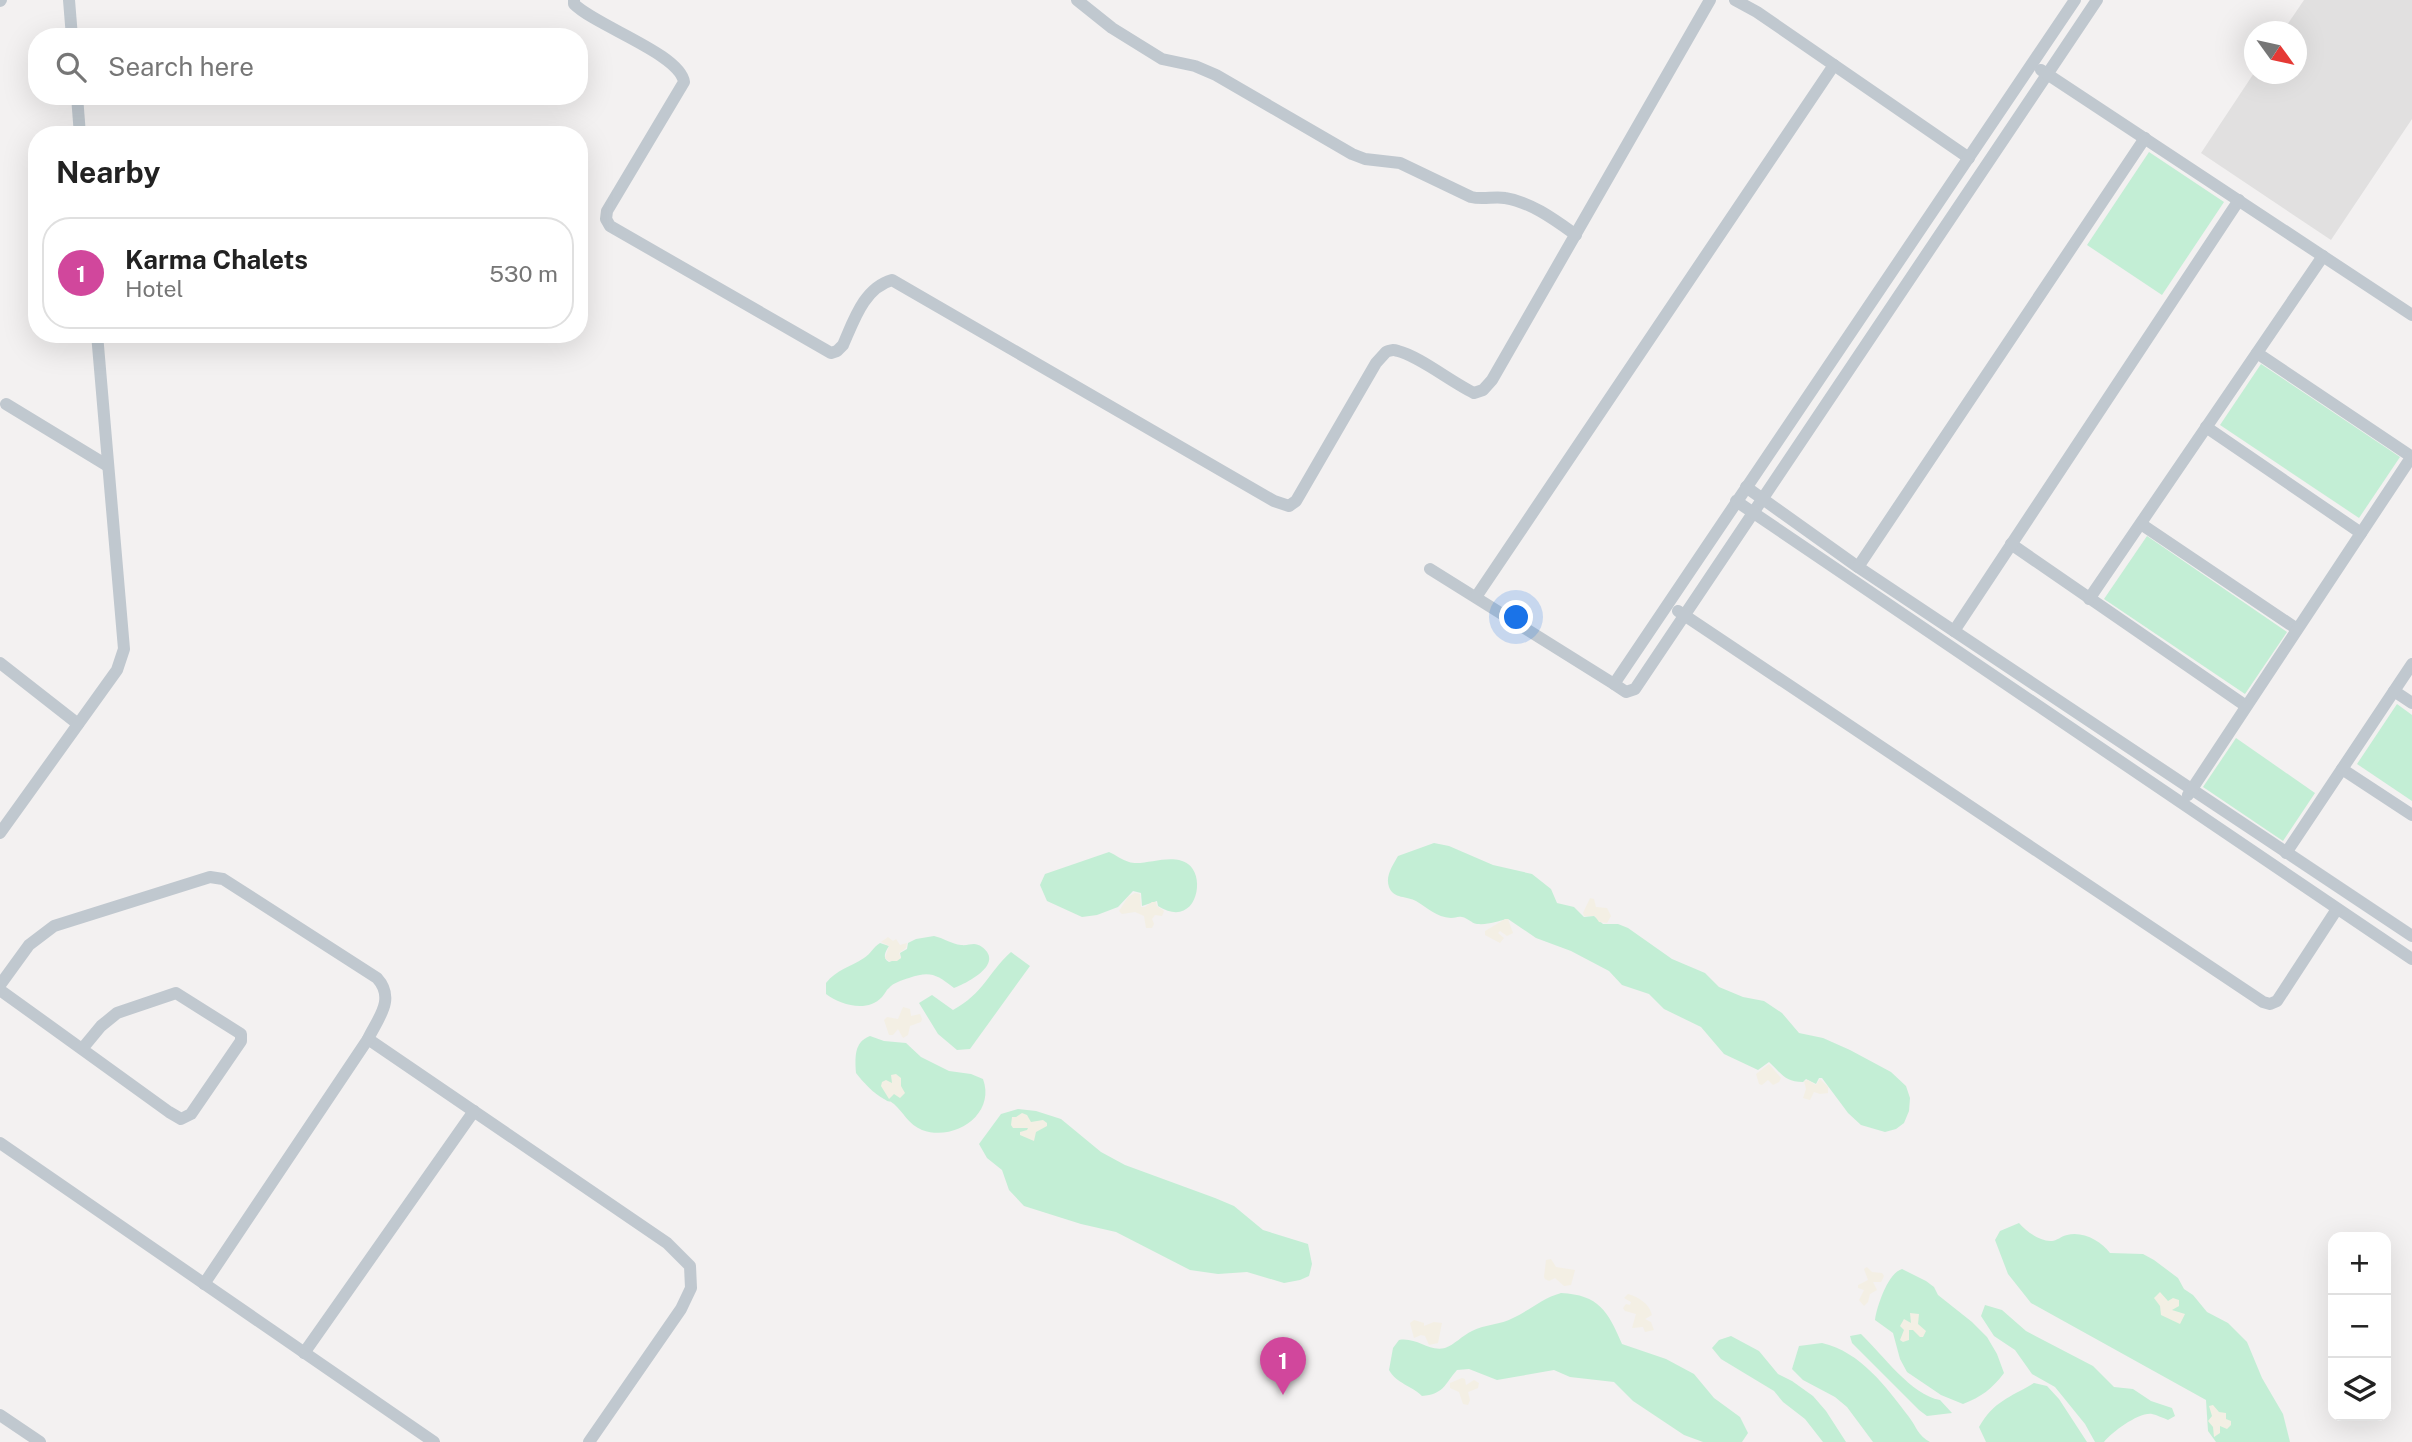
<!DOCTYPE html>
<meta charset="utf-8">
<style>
:root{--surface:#fff;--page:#f2f2f2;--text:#222;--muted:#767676;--line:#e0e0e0;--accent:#0b8043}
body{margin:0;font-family:"Public Sans",sans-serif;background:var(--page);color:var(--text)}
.controls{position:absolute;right:21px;bottom:21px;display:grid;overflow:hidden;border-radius:14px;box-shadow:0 7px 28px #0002}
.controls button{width:63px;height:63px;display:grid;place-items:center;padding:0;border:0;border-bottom:2px solid var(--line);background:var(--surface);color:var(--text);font:35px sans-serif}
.compass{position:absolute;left:2244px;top:21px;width:63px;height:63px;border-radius:50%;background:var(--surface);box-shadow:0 7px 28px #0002;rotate:123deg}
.you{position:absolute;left:1517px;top:618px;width:24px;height:24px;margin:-18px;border:5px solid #fff;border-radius:50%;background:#1a73e8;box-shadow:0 0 0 10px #1a73e833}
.badge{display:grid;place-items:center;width:46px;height:46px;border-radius:50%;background:var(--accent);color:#fff;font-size:23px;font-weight:700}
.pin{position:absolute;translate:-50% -58px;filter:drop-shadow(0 2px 4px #0008)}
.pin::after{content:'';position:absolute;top:37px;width:24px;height:21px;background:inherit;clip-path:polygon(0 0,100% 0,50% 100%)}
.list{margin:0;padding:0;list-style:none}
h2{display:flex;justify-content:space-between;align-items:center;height:91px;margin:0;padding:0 28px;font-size:30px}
h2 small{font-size:23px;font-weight:400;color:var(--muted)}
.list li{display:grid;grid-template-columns:46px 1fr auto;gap:21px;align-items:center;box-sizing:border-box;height:112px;margin:0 14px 14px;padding:0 14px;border:2px solid var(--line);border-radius:28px}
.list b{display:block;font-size:26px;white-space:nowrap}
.list p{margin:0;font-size:23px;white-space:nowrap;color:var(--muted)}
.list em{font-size:23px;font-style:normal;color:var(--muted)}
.icon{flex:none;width:38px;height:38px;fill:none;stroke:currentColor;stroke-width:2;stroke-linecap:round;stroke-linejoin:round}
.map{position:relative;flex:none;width:2412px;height:1442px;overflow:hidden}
.search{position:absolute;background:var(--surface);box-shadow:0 7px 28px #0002;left:28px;top:28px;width:560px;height:77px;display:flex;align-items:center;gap:18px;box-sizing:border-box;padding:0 24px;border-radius:28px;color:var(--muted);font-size:26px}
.panel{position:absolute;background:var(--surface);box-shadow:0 7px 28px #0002;left:28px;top:126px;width:560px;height:217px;border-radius:28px}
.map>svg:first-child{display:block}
.education{fill:#e1e0e0}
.green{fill:#c3eed5}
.sand{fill:#f3efe4}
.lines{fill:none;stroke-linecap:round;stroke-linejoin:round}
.minor{stroke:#c0c8cf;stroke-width:12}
</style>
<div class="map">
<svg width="2412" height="1442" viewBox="0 0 2412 1442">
<rect width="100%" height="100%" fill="#f3f1f1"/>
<polygon class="education" points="2304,0 2412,0 2412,119 2331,240 2201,153 2254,73 2296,74 2296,32 2283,31"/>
<g class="green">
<polygon points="2149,152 2224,202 2162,295 2087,245"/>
<polygon points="2261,364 2400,457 2359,518 2220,425"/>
<polygon points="2147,536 2287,632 2245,694 2104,599"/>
<polygon points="2397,704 2412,715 2412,801 2357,764"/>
<polygon points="2236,738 2315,793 2283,841 2203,787"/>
<path d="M1434,843L1449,846L1493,865L1532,874L1551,889L1557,903L1574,907L1584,917L1594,916L1603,924H1618L1628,928L1672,959L1705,973L1719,987L1743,997L1764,1001L1782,1013L1799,1033L1823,1038L1850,1050L1891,1072L1906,1086L1910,1098L1909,1111L1904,1123L1896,1129L1885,1132L1861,1125L1848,1113L1822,1078H1819L1816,1084L1806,1079L1803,1082C1785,1082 1781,1073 1769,1062L1758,1070L1724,1054L1701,1027L1664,1009L1649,994L1622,985L1609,971L1571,951L1536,938L1508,919C1497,921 1489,925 1477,924C1471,923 1468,918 1462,917C1458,916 1455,918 1451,918C1436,917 1428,908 1416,901C1408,896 1393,899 1389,887C1385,876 1393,865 1398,856Z"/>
<path d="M1109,852C1116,855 1122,860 1129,862C1143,867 1172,852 1188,864C1207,877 1196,930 1158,906L1157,901L1142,906L1141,893L1133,891L1118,907L1097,915L1082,917L1047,901L1040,885L1045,874Z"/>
<path d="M934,936C943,938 952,944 961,945C970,946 974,941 982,947C1005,964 967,983 954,988C936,974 930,971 909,978C902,980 893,983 889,988C886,990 885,994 882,997C867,1013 841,1005 826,994V983C836,970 850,967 864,958C871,954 873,947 880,943L889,946C885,952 882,958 889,962L901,958L900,953L907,949L908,943L916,939Z"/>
<path d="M1011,952L1030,966L970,1049L957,1050L938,1034L919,1003L932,995L953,1010C984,993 987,974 1011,952Z"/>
<path d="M870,1036L884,1041L906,1043L921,1057L949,1071L971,1074L983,1079C996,1114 955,1142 922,1130C908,1124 904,1113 894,1104C887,1099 892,1104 884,1099C874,1094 863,1082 856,1073C855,1057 854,1042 870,1036Z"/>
<polygon points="1018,1109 1036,1111 1061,1119 1101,1152 1125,1165 1215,1198 1234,1206 1263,1230 1308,1244 1312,1264 1309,1276 1300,1280 1284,1283 1247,1272 1218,1274 1190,1270 1116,1232 1081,1224 1024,1206 1009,1190 1002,1170 987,1158 979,1144 1001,1114"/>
<path d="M2019,1223C2026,1231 2040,1242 2052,1241C2056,1241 2062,1236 2067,1235C2083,1231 2101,1241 2110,1253L2143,1254L2154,1260L2178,1278L2184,1289L2193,1295L2207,1312L2228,1323L2247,1342L2262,1378L2283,1414L2290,1442H2216L2208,1431L2206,1400L2031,1303L2008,1274L1995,1240L2000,1231Z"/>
<path d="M1902,1269L1926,1281L1934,1287L1938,1295L1972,1322L1987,1337L1997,1354L2004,1373C1992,1389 1981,1397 1963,1404L1941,1395L1907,1372L1900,1359L1893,1333L1875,1320C1877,1306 1888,1273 1902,1269Z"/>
<path d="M1561,1293C1599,1295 1608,1311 1622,1344L1666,1359L1694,1374L1714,1398L1740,1417L1748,1433L1742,1442H1703L1684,1435L1633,1401L1614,1382L1570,1377L1554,1370L1497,1380L1469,1369L1457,1370C1444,1385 1444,1394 1422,1396C1411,1385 1397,1384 1389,1370L1393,1348L1399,1340C1417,1337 1428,1352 1445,1348C1454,1345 1463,1335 1472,1331C1485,1324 1501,1325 1513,1318C1530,1310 1543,1298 1561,1293Z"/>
<path d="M1985,1305L2002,1310L2026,1331L2093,1366L2114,1387L2133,1389L2151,1401L2172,1408L2175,1416L2168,1420C2163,1418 2157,1415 2152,1414C2139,1412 2112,1432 2104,1442H2095L2085,1424L2055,1387L2032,1374L2015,1350L1994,1336L1981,1316Z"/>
<path d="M1861,1334C1883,1355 1911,1395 1940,1400L1952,1413L1927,1416L1919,1410L1852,1343L1850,1336Z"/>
<polygon points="1731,1336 1759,1351 1778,1374 1792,1381 1813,1396 1826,1411 1846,1442 1823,1442 1805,1419 1783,1402 1774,1391 1721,1359 1712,1348 1719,1340"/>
<path d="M1822,1343C1861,1352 1886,1387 1909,1417C1916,1426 1918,1436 1930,1442H1873L1847,1407L1835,1397L1803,1380L1792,1369L1799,1346Z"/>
<path d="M2034,1383L2047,1386L2059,1399L2087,1442H1986L1979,1427C1994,1401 2009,1398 2034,1383Z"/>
</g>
<g class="sand">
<polygon points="1135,893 1140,894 1141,907 1145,907 1152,902 1156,902 1157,906 1164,911 1162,916 1155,915 1152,919 1154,924 1152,928 1146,928 1144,916 1135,912 1122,914 1119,911 1128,897"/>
<polygon points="1590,898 1594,899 1596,907 1607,908 1611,916 1607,923 1599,922 1595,916 1584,916 1583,913"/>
<polygon points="1505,919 1508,919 1513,933 1507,936 1500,931 1498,933 1504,938 1500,943 1485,935 1485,931"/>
<polygon points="888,937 893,941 896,939 900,945 907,943 906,948 899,953 901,958 897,961 889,961 885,958 889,946 881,942"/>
<polygon points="903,1007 910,1009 911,1016 920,1014 922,1019 921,1022 910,1026 908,1035 903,1038 898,1029 893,1035 889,1035 884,1020 887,1017 898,1019"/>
<polygon points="1769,1064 1781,1078 1779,1082 1773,1085 1768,1080 1762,1085 1759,1084 1756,1074"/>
<polygon points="896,1074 901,1078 901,1086 905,1093 900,1098 894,1094 889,1099 881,1086 882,1082 886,1080 892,1083 891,1075"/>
<polygon points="1820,1079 1828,1087 1828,1093 1820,1094 1814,1092 1810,1100 1803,1098 1806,1089 1804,1081 1808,1080 1816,1085"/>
<polygon points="1022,1113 1027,1115 1031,1122 1043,1120 1047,1123 1047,1126 1036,1132 1034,1141 1020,1135 1020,1132 1027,1130 1028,1128 1013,1128 1011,1125 1012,1117 1016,1117"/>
<polygon points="1551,1259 1556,1267 1575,1270 1571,1285 1564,1286 1555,1278 1549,1281 1545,1279 1544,1277 1546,1260"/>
<polygon points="1867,1267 1872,1272 1882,1273 1884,1276 1881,1282 1873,1282 1877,1290 1870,1294 1868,1302 1864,1306 1859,1300 1864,1290 1858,1288 1858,1285 1868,1280 1864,1269"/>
<polygon points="2160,1292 2168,1301 2173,1298 2179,1300 2179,1306 2172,1310 2185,1314 2180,1324 2161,1315 2160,1306 2154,1298"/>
<path d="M1628,1294C1638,1297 1649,1303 1652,1315L1645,1319L1651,1322L1654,1330L1645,1332L1643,1327L1632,1328L1636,1314L1625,1311L1623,1308L1626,1304L1630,1305L1631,1302L1624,1298Z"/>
<polygon points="1910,1313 1919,1314 1918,1324 1926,1331 1923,1337 1920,1337 1913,1330 1909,1330 1909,1340 1903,1342 1900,1340 1904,1330 1900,1326 1904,1319 1911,1323"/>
<polygon points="1414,1320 1424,1323 1424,1326 1434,1322 1442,1323 1438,1343 1429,1345 1425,1336 1421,1335 1414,1338 1410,1323"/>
<polygon points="1462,1378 1465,1379 1466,1385 1474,1380 1479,1383 1478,1388 1468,1392 1470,1400 1468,1405 1463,1404 1459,1392 1450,1388 1450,1383"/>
<polygon points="2213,1405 2219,1412 2226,1413 2226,1419 2231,1421 2231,1425 2227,1429 2220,1426 2220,1433 2214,1437 2213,1427 2208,1421 2212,1416 2209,1406"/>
</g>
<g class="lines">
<g class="minor">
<polyline points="69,0 72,37"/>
<path d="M574,0V4C596,26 680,54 684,82L607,211L606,219L610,226L831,353L837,351L843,345C854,320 864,288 892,280L1274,501L1289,506L1296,501L1376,363L1386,352C1392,350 1392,349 1398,351C1419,356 1451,382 1474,393L1483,390L1492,380L1710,0"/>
<path d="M1077,0L1112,28L1162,59L1195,66L1216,75L1352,154L1365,159L1400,163L1471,197C1483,200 1494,196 1505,198C1531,202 1555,220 1576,235"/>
<polyline points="1735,0 1757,12 1969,158"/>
<polyline points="2075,0 1614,684 1626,692 1635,689 2097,0"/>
<polyline points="0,1 1,0"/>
<polyline points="2041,70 2412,315"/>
<polyline points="77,96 80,135"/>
<polyline points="2257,353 2412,457"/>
<polyline points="6,404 108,466"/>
<polyline points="2206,427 2361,533"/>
<polyline points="1746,487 1858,567 2412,936"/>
<polyline points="1736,501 2412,959"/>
<polyline points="2141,524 2297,629"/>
<polyline points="2011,544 2246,706"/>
<polyline points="1858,567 2145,138"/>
<polyline points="1430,569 1614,684"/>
<polyline points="1476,597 1834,65"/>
<polyline points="2089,599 2323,256"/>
<polyline points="1678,611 2263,1002 2270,1004 2277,1001 2337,909"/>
<polyline points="1954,631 2239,200"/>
<polyline points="0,663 78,724"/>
<polyline points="2394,691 2412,703"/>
<polyline points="2342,769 2412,815"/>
<polyline points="2188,795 2412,456"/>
<polyline points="0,833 117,670 124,649 97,334"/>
<polyline points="2286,853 2412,664"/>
<path d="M0,985L29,945L54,926L210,877L223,879L377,978C396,999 378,1018 368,1039L667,1243L690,1266L691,1288L681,1309L589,1442"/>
<polyline points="0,990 169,1112 181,1119 191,1114 241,1041 241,1034 176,993 117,1013 101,1026 82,1049"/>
<polyline points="0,1143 434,1442"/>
<polyline points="204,1284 368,1039"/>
<polyline points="304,1353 474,1111"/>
<polyline points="0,1415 40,1442"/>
</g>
</g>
</svg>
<div class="controls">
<button>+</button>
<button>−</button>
<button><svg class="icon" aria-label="layers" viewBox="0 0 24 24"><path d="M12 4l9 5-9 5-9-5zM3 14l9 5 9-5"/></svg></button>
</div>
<svg class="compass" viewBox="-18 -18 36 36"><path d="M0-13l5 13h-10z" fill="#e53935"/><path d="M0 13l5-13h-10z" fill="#767676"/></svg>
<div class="you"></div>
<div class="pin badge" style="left:1283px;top:1395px;background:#d1479c">1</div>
<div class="search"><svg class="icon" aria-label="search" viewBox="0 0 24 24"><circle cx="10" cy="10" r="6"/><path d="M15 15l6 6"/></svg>Search here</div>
<section class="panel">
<h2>Nearby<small></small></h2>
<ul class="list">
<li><span class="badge" style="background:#d1479c">1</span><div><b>Karma Chalets</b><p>Hotel</p></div><em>530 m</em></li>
</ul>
</section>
</div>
